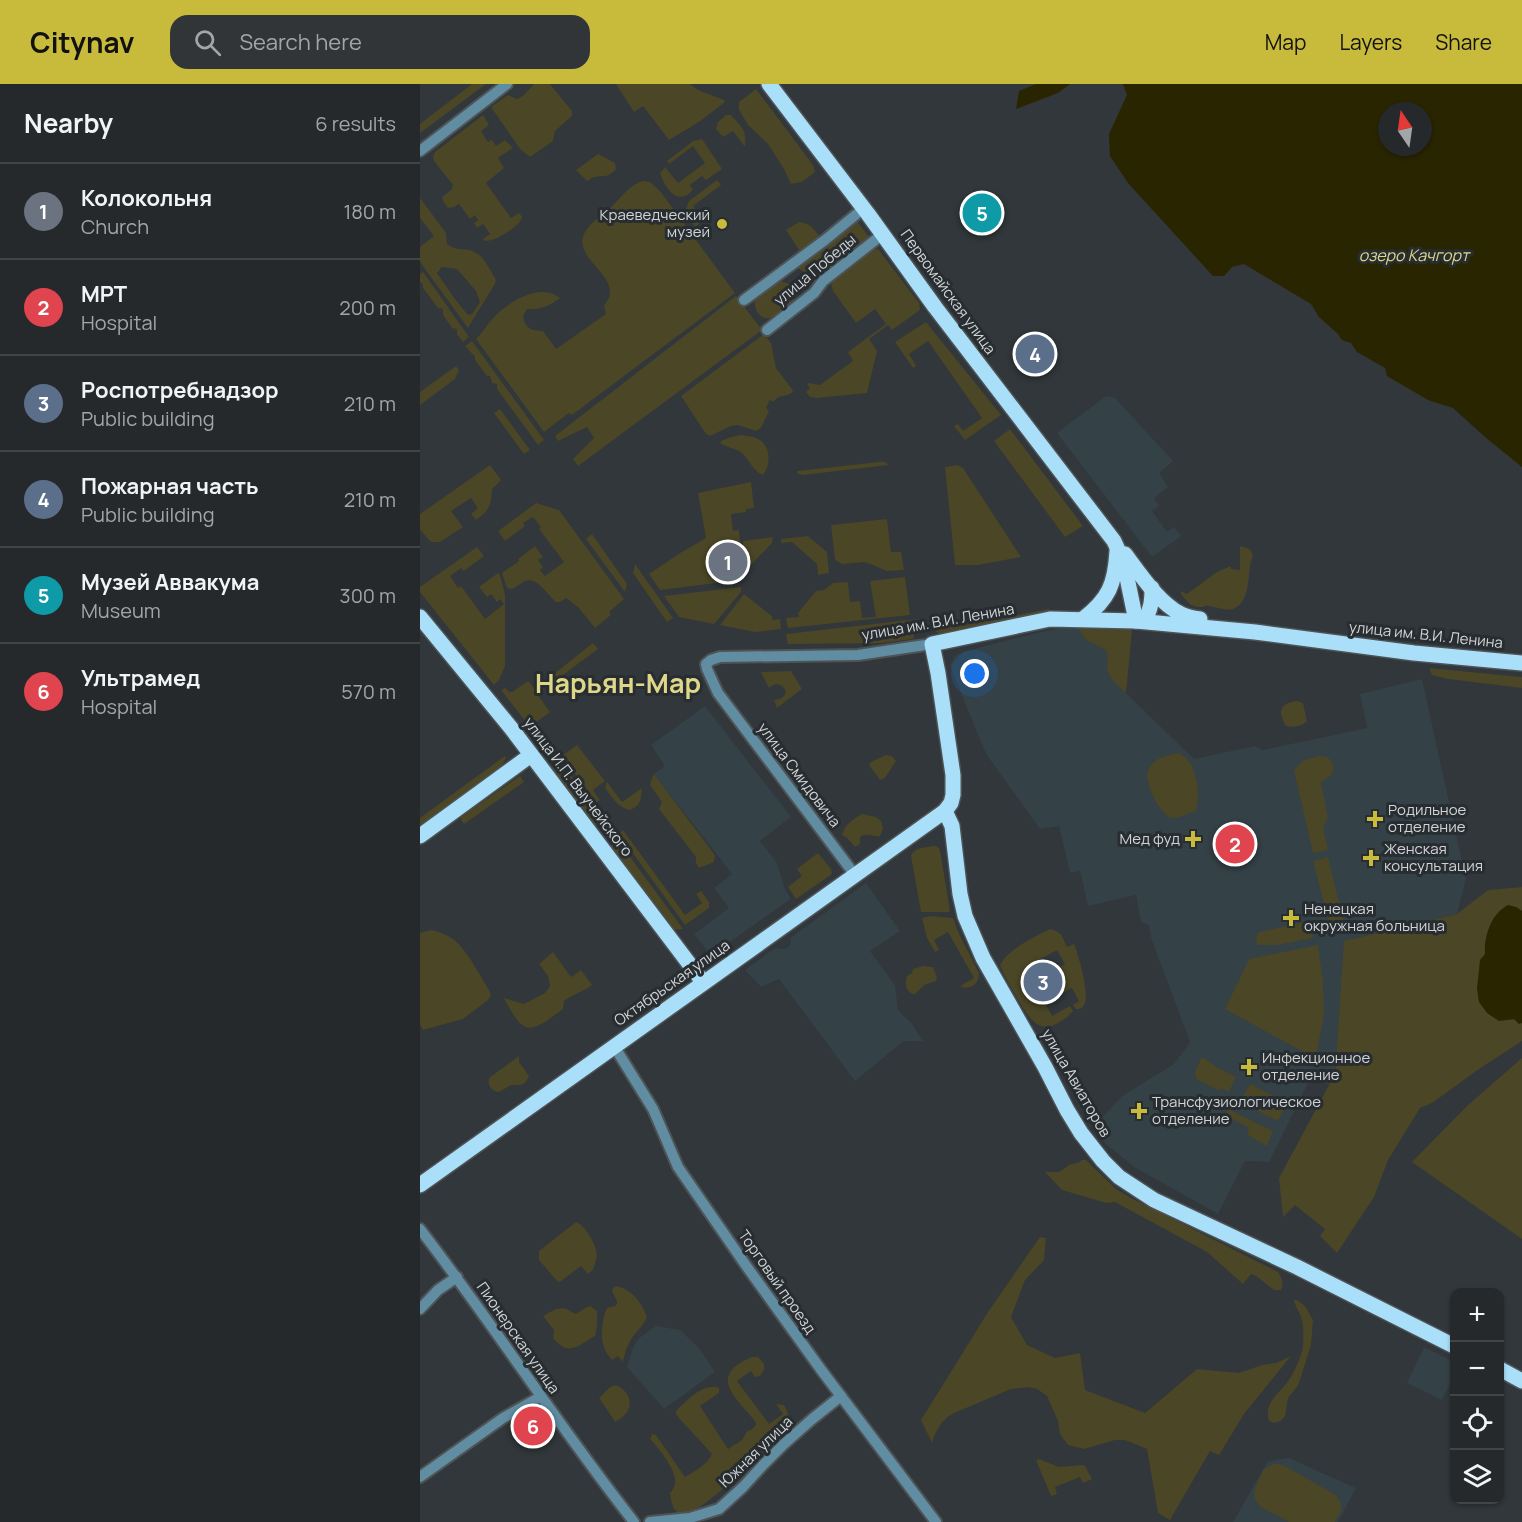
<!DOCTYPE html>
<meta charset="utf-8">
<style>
:root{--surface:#25292c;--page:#313538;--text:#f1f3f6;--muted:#a3a6a9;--line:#424548;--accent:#c8bb3b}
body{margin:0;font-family:Manrope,sans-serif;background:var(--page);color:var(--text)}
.controls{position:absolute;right:18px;bottom:18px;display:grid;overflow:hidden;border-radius:12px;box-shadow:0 2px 4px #0004}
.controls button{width:54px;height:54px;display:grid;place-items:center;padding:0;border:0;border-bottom:2px solid var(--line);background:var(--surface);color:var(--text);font:30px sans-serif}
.compass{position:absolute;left:958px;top:18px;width:54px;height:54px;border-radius:50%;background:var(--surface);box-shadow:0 2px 4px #0004;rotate:347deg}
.you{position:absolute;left:555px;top:590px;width:21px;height:21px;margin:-15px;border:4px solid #fff;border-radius:50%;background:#1a73e8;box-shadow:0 0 0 9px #1a73e833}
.badge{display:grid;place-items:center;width:39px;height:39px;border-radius:50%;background:var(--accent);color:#fff;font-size:20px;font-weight:700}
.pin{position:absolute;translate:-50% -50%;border:3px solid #fff;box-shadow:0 2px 6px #0006}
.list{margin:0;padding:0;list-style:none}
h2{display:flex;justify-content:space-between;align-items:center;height:78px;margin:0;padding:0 24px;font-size:26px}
h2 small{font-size:20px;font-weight:400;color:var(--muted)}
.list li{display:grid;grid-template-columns:39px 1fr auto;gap:18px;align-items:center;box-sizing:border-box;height:96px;padding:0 24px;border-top:2px solid var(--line)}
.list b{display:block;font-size:22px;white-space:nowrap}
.list p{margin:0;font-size:20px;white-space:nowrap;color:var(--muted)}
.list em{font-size:20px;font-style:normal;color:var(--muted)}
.icon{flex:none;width:33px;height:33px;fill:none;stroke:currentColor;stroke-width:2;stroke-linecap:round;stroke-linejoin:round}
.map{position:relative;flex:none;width:1102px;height:1438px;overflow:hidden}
header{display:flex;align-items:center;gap:36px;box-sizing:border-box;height:84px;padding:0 30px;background:var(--accent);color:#111}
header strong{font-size:28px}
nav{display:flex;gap:33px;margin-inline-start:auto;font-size:21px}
.search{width:420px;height:54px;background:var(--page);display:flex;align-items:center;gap:15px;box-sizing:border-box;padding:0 21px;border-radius:18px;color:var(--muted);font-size:22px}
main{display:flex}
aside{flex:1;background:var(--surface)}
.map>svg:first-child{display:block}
.built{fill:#344147}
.green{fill:#4a4626;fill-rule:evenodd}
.water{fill:#292500;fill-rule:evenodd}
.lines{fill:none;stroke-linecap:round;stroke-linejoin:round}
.minor-casing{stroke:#4e5356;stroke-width:14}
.major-casing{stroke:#4e5356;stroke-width:18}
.minor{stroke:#618da3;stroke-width:10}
.major{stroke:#aadffa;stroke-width:15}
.poi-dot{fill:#c8bb3b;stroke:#272d30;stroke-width:2}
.labels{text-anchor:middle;stroke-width:6;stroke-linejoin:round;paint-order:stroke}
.poi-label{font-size:15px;fill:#d1d4d6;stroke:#272d30;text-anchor:start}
.street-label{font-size:15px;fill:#d1d4d6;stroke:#272d30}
.water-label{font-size:16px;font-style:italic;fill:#ded688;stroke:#272d30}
.town-label{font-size:27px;font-weight:bold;fill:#ded688;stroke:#272d30}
</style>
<header>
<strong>Citynav</strong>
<div class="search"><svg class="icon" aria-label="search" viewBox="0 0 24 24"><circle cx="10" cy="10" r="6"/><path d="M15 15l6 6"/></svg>Search here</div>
<nav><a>Map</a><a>Layers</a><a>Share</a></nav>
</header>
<main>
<aside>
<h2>Nearby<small>6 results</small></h2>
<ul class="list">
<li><span class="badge" style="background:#6b7280">1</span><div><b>Колокольня</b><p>Church</p></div><em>180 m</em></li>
<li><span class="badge" style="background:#e0444e">2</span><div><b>МРТ</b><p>Hospital</p></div><em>200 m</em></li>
<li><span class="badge" style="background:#5c6f8a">3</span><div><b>Роспотребнадзор</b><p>Public building</p></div><em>210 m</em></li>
<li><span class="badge" style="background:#5c6f8a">4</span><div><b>Пожарная часть</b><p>Public building</p></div><em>210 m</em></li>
<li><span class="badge" style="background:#0f9aa8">5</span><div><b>Музей Аввакума</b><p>Museum</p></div><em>300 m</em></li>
<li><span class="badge" style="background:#e0444e">6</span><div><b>Ультрамед</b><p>Hospital</p></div><em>570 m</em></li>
</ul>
</aside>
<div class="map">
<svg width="1102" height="1438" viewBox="0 0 1102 1438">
<rect width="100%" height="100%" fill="#31373a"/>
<g class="built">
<polygon points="686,312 695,314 753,377 739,389 748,403 734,414 739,422 732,427 747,448 754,443 761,452 732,473 637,349"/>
<polygon points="646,543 712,545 706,609 774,675 835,662 843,666 947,644 940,610 1002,595 1046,795 1037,830 925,857 915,990 909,1001 891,993 849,1078 825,1077 798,1130 714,1083 686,1060 678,1049 675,1041 702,1012 754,980 770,958 731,854 729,841 721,838 716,811 668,822 660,787 650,789 639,742 620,745 566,670 530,582 535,572 542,568 616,549"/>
<polygon points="285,622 371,733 340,757 357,779 365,805 371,815 291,871 274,850 309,824 294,804 312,790 234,690 245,682 231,661"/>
<polygon points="446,799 480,847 450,867 475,901 478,926 492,940 503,957 484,957 435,997 359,895 341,903 325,886 355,864 363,865 367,864 371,860 370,854"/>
<polygon points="236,1242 260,1246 279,1264 295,1288 244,1325 207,1283 213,1264 219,1254"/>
<polygon points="1004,1263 1034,1278 1034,1291 1022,1316 987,1299"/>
<polygon points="869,1374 936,1404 918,1438 813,1438 848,1377"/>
</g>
<g class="green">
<polygon points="52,0 66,0 0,49 0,40"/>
<polygon points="114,0 130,0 152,27 152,32 135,47 133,57 110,73 100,65 71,23 88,11 97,15 103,12"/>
<polygon points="196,0 270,0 278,6 304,16 305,18 279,38 249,56 223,22 214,28"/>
<polygon points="336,5 393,81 395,88 382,98 371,100 364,85 348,60 328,41 319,26 319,18"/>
<path d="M63,31L69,41L61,47L68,58L72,56L76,62L85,56L93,64L78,74L84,84L66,99L91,134L99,129C100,130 101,131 102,133C103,139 81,153 75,155C72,156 67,157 65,157L63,155L70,150L63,140L57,144L54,139L58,136L55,131L50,135L39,120L34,123L28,124L24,119L22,113L32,105L33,101L14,77L13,73L15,68Z"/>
<path d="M306,31H311C322,43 327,46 325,63L313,47L303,53L296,45L298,38Z"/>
<path d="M282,55L302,85L286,96L282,92L270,101L273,106C270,108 268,111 265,112C252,117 243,98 240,89L245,83L258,99L285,79L273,62L249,80L247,77L273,57Z"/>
<path d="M178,70L195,79L196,85C185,96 186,90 175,93C172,93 170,96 167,97L156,86Z"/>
<polygon points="297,96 301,101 273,122 284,136 275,143 265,128 269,117"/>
<path d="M223,97L230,98L240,107L315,209L152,331L149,329L124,348L56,255C63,248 68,239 75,232C89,218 120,198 140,214C130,222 120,226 107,225L103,232C105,244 111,247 123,247L136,265L186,230L184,222C185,220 187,217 189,214C198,189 147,172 167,145C174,136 183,130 191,123C202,113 209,101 223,97Z"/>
<path d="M0,114L26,149L27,160C39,169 46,162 56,169C64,173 70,186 75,194L76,198L48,244L0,178V163L14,152L0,134ZM22,183L37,185L56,207L60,218L52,230L48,231L35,215L17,189Z"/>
<path d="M436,136L449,153V157L395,199L389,198L390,195C386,190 381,187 377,182Z"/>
<path d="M379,138C391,139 396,147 402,157L385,166H379L366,146Z"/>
<polygon points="458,165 499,219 500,226 472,246 468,241 449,255 457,267 447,309 397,314 390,313 386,308 390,304 387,300 389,299 400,301 433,277 428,268 466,240 455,225 436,239 413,207 411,199 453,166"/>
<polygon points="3,188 49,253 43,258 37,250 37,245 32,244 23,231 23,226 21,224 18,224 3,204 3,200 0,198 0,190"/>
<path d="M358,196L369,200V205L373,208L374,219C367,223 361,230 353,233C340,238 333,226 335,214Z"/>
<polygon points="316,212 342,246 158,382 153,375 174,354 167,343 138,357 135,352"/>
<polygon points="506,238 581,331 545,356 534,342 538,340 543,347 562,334 508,257 489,270 496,282 493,284 475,258"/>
<path d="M344,250L351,259L356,284L372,305L373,308C365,314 361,309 353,318L350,316L346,324L349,327L341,344L336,347L318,341L311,342L290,352L286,350L261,312Z"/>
<polygon points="52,257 124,356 118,361 77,305 77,300 72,299 70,292 67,292 55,276 55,272 52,270 45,262"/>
<polygon points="36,282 39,286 35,295 0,321 0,308"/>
<polygon points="80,325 110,366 104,370 74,329"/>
<polygon points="590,345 663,442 645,453 574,357"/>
<path d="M321,351C327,352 334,352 340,356C351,364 351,381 343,391C333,387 330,377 323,370C317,364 307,364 300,359L301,357L311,353Z"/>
<polygon points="459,378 465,378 469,381 383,391 378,390 377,387"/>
<path d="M70,381L81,396L72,405C71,421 70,426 56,436L51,430L58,424L51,414L31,427L43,443L20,458H12L8,455L0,445V430Z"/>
<polygon points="537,381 543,384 601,473 558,481 535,481 525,383"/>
<polygon points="331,398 334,424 326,425 326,428 311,430 313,447 319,446 323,490 320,496 240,506 229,490 260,469 286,454 278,409"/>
<path d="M116,419L139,426L204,515L189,528L191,531L175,544L158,523L146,514L140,518H136C128,511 116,492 105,497C101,499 97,503 92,505L87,504L82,489L99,477L98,475L115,462L123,473L118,476L123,483L120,486L125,492L144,478L119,445L121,443L113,433L103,439L105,442L85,457L78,447Z"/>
<polygon points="467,435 471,468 481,468 484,486 467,487 445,478 422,480 415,476 411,441"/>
<polygon points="172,450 207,500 205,508 166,455"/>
<polygon points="388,452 407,468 409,489 398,491 397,480 372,458 361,459 361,455"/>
<polygon points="353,453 352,459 326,486 323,457"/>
<path d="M820,462C824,463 831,465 832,469C834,472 830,479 830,483C828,496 829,519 813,525C806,527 796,523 789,522C781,521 788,523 780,523C771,524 766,516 761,510V507L767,510L797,488L811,482V485L820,486Z"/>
<polygon points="57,463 64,472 44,487 41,484 30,492 38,504 41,502 65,535 84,520 80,515 77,518 71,510 67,513 59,503 78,489 80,491 85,511 85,582 79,596 74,601 0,508 0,503"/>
<polygon points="215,480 253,534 247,538 213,489"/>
<polygon points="485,493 490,531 368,544 366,534 379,533 378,529 396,507 404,506 413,499 428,498 430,518 440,517 442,534 456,533 450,497"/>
<polygon points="321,503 321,508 294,540 259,533 244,512"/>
<polygon points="324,510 352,532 352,536 360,535 361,545 335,548 300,541"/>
<polygon points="629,525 630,529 523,549 518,549 513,546 511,535 526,543 533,543"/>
<polygon points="498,535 493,555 462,559 368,560 366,550"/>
<path d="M657,543L712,545L706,609C698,602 686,592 687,581C687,574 689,573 686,566L666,556Z"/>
<polygon points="173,559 178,565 117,610 130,628 115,639 106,638 81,606 85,604 90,608 92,608 108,597 115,605"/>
<polygon points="1009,584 1102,593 1102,604 1028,595 1012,591"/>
<path d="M371,587L382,605L357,624L354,616L362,614L366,609C364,600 355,597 349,604L341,588Z"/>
<path d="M877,617L883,619L887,637C882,642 873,644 866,642C857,627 860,619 877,617Z"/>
<polygon points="157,661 185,697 173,706 180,716 176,719 142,672"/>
<path d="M759,669C777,677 781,709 776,727C769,729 760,734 753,734C741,734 727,702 727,692C727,687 729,682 733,679C740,672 749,671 759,669Z"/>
<polygon points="466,671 472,672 476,677 465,694 460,696 449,681 451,678"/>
<polygon points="85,672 86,674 79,686 0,743 0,734"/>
<path d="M900,672L907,673C919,683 913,692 901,698L908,735L903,743L908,766L893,769L874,686L884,676Z"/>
<polygon points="138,674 187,742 179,743 175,742 131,683"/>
<polygon points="234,690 295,771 294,778 279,784 276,779 276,773 239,725 242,718 230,701 232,694"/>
<polygon points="100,692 104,698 44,740 41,736 41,733"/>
<path d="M187,698L202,718L222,704C221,715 221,722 210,726C198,724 192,713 185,704Z"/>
<path d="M442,730L456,733L461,737L463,745L460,752C453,753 447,748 440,753V760L435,763L427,754L422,751C424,741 433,735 442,730Z"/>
<polygon points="203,746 265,831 282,819 276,810 281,807 289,818 289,824 265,841 199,750"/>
<polygon points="194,751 263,845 251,846 192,765 190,757"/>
<path d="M512,762H517L520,766L530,827L528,828H501L491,772C494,763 504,764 512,762Z"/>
<polygon points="398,769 411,785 412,790 376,815 368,803 382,792 377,785"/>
<polygon points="908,773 924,839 922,843 915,846 910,843 893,777"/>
<polygon points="1102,803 1102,827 1096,823 1074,833 1065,859 1066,870 1089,936 1094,935 1099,939 1102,939 1102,957 1059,985 1012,1019 1000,1024 968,1076 954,1113 917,1169 900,1152 905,1145 875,1121 863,1133 859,1094 915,990 924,857 1037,830 1068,806"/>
<path d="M510,832L533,834L539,850L559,889C559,900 551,907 540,902L554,894L528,848L514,856L519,866L515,868L507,854L502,834Z"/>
<polygon points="889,837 894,840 896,846 892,854 858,861 838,861 836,859 837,850 840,848"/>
<path d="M630,845C642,848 642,852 647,863L654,860L655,862C659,874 670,910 664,921C662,925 660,925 656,925L653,921L659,917L652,904L641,910L629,889L645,880L637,866L606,883L632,932L650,922L653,927C647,934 642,937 634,941C615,949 606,928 597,914C591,903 584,892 580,881C588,865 614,853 630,845Z"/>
<path d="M11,846C19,848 26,850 33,855C45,863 61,893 69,906L71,911L68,916L43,935L3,946L0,940V849Z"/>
<polygon points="898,861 903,898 904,929 896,975 805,925 829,875"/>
<path d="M133,868L151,893L161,886L172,901C163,908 153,910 144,917L143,925C110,950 104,953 84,914L104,920L125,909L130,902L128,892L119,880Z"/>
<path d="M503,882L513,883L517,893L516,897L504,901L495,910H492C485,906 485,899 487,892L492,889L493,885Z"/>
<path d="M99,972V978L109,992L106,998L101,1001H91L79,1008C72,1007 67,1002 69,994Z"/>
<polygon points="782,973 793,980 793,981 816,993 809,1008 801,1004 800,1007 776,995 775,987"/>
<polygon points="1102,974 1102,1155 992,1078 1048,1021"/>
<polygon points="830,1000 867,1019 858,1037 822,1019 822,1014"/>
<polygon points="808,1025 853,1047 847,1062 827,1051 829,1044 805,1031"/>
<path d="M661,1076H666L696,1105L711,1114L858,1188C862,1193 864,1200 861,1206H854L836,1192L831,1190L823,1200L787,1168L695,1118L686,1119L642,1106L625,1088H639L649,1081L660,1078Z"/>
<path d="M156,1138C166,1142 176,1160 177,1171C177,1175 174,1181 173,1186L168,1190L161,1182L140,1198L137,1197L119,1176V1167Z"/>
<path d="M620,1153L626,1154L624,1176L605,1196L591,1233L607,1261L635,1274L660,1269L665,1306L725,1329L777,1285L819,1289L842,1281L856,1279L871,1272L824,1330L799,1371L790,1367L750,1436L738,1429L727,1365L705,1356H695L664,1365L648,1361L640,1350L638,1337L627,1312L617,1305L609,1303L591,1305L532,1330C521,1337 516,1346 512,1359L501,1336L568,1228Z"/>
<path d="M196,1202C212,1205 222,1219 227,1233C224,1240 220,1244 215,1250C208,1259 205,1267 203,1278L198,1272L192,1276C189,1272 185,1268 184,1263C180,1253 182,1233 187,1224L195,1222L197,1219V1217L192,1207L193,1204Z"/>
<path d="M874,1216H877L885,1222L893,1236L891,1261L880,1296L877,1303L868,1314L865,1332L861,1337L854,1339L849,1337C844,1320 856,1312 865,1301C873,1292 879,1277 882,1267C884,1257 884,1243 881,1233C879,1227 875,1222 874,1216Z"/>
<path d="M170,1222L177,1227V1242L175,1252C158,1262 148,1273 133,1254L134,1246L123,1232C130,1228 139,1222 147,1225C150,1227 153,1229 156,1230L165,1224Z"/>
<path d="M332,1273H338L344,1280V1286L340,1292L335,1293L331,1287L317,1297L349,1340L363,1330L356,1320L364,1321C370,1331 370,1337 366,1347C352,1360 278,1432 264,1431C253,1430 251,1417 250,1409C253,1405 256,1402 255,1396C255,1385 238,1363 230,1355L232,1350L236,1351L265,1393C275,1387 288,1380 292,1370L259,1334L256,1330V1327C266,1317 284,1298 299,1304V1309L280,1322L308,1365L322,1356L327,1347L331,1346L336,1341L335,1337C315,1313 287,1291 332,1273Z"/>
<path d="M196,1301C215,1310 214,1329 196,1337V1339L179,1314L190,1303Z"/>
<polygon points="619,1375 639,1383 663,1381 665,1382 672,1395 663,1399 660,1393 635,1403 637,1410 631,1412 616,1376"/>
<polygon points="853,1380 859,1380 865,1382 916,1411 921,1420 921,1427 915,1438 869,1438 841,1423 835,1415 834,1410 835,1404 843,1386"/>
</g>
<g class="water">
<polygon points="616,0 650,0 638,9 596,25 599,7"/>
<path d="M703,0H1102V383L1065,353L1033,324L1008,316L967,292L965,284L937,268L931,259L922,256L918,250L899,233L891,220L824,180L812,183L804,192H793L708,99L690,72L689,50L707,11ZM967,27H1003V63H967Z"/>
<path d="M1088,821L1096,823L1102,827V939L1099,940L1094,935L1079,937L1067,929L1059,918L1057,905L1059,886L1060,876L1065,870C1064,852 1071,830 1088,821Z"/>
</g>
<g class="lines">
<g class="minor-casing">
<g id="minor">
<polyline points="0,67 87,0"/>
<polyline points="324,216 405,156 444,124"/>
<polyline points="347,246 394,209 403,197 463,150"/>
<polyline points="435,791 298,609 287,585 286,580 291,576 300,573 438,571 512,560"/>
<polyline points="194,962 233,1025 258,1083 327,1183 402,1287 516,1438"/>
<path d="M0,1145C74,1241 139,1343 214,1438"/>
<polyline points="0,1225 18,1206 37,1193"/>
<polyline points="0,1393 83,1334 120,1313"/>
<polyline points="230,1438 270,1434 299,1425 323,1403 343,1381 364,1360 391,1336 421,1312"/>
</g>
</g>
<g class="major-casing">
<g id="major">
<polyline points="349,0 448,130 515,223 694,457 704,479 716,537"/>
<path d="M705,470C720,490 739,519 761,530C767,533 773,534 780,535"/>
<polyline points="0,533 91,644 283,898"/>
<path d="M663,535C689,515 695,500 697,467"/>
<path d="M724,537C731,526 732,517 732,504"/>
<polyline points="525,727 532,742 540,810 545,832 563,874 625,983 647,1026 661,1049 683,1077 699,1093 734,1116 877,1183 1034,1262"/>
<polyline points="0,752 111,671"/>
<polyline points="0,1101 525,727 531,719 533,711 533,691 518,589 512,560 630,535 716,537 835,548 994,569 1102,579"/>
<polyline points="1080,1285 1102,1297"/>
</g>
</g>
<use href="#minor" class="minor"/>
<use href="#major" class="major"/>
</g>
<g class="poi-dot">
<circle cx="302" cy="140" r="6"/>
<path d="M952 726h6v6h6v6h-6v6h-6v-6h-6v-6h6z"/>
<path d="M770 746h6v6h6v6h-6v6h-6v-6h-6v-6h6z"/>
<path d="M948 765h6v6h6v6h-6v6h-6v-6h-6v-6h6z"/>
<path d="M868 825h6v6h6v6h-6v6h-6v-6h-6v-6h6z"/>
<path d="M826 974h6v6h6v6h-6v6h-6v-6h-6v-6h6z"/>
<path d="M716 1018h6v6h6v6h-6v6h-6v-6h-6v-6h6z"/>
</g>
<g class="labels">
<g class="poi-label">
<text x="290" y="136" text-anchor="end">Краеведческий<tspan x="290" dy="17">музей</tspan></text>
<text x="968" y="731">Родильное<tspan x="968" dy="17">отделение</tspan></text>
<text x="760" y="760" text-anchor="end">Мед фуд</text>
<text x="964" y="770">Женская<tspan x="964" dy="17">консультация</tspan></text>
<text x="884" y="830">Ненецкая<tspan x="884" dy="17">окружная больница</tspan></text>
<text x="842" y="979">Инфекционное<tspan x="842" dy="17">отделение</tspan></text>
<text x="732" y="1023">Трансфузиологическое<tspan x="732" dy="17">отделение</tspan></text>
</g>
<g class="street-label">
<text transform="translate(395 186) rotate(-40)" y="5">улица Победы</text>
<text transform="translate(528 208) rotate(54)" y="5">Первомайская улица</text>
<text transform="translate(518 538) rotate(-10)" y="5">улица им. В.И. Ленина</text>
<text transform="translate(1006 551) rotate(6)" y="5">улица им. В.И. Ленина</text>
<text transform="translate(379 691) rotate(53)" y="5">улица Смидовича</text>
<text transform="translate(158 703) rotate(53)" y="5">улица И.П. Выучейского</text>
<text transform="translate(252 899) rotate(-35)" y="5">Октябрьская улица</text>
<text transform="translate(656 999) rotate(60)" y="5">улица Авиаторов</text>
<text transform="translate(357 1198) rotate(55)" y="5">Торговый проезд</text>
<text transform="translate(98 1254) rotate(55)" y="5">Пионерская улица</text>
<text transform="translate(336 1368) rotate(-44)" y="5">Южная улица</text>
</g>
<g class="water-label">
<text x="994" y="177">озеро Качгорт</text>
</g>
<g class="town-label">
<text x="198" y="609">Нарьян-Мар</text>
</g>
</g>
</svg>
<div class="controls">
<button>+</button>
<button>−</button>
<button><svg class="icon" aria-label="locate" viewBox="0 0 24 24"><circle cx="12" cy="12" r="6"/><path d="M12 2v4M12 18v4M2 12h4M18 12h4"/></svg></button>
<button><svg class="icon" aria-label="layers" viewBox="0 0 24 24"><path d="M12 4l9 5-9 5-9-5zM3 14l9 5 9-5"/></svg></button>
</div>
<svg class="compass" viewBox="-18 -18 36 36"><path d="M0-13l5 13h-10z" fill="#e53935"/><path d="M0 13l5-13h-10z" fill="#a3a6a9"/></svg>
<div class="you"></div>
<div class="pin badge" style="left:308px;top:478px;background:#6b7280">1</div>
<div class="pin badge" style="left:815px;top:760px;background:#e0444e">2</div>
<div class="pin badge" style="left:623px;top:898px;background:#5c6f8a">3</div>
<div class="pin badge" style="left:615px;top:270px;background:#5c6f8a">4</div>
<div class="pin badge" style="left:562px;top:129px;background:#0f9aa8">5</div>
<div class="pin badge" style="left:113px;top:1342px;background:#e0444e">6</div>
</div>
</main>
